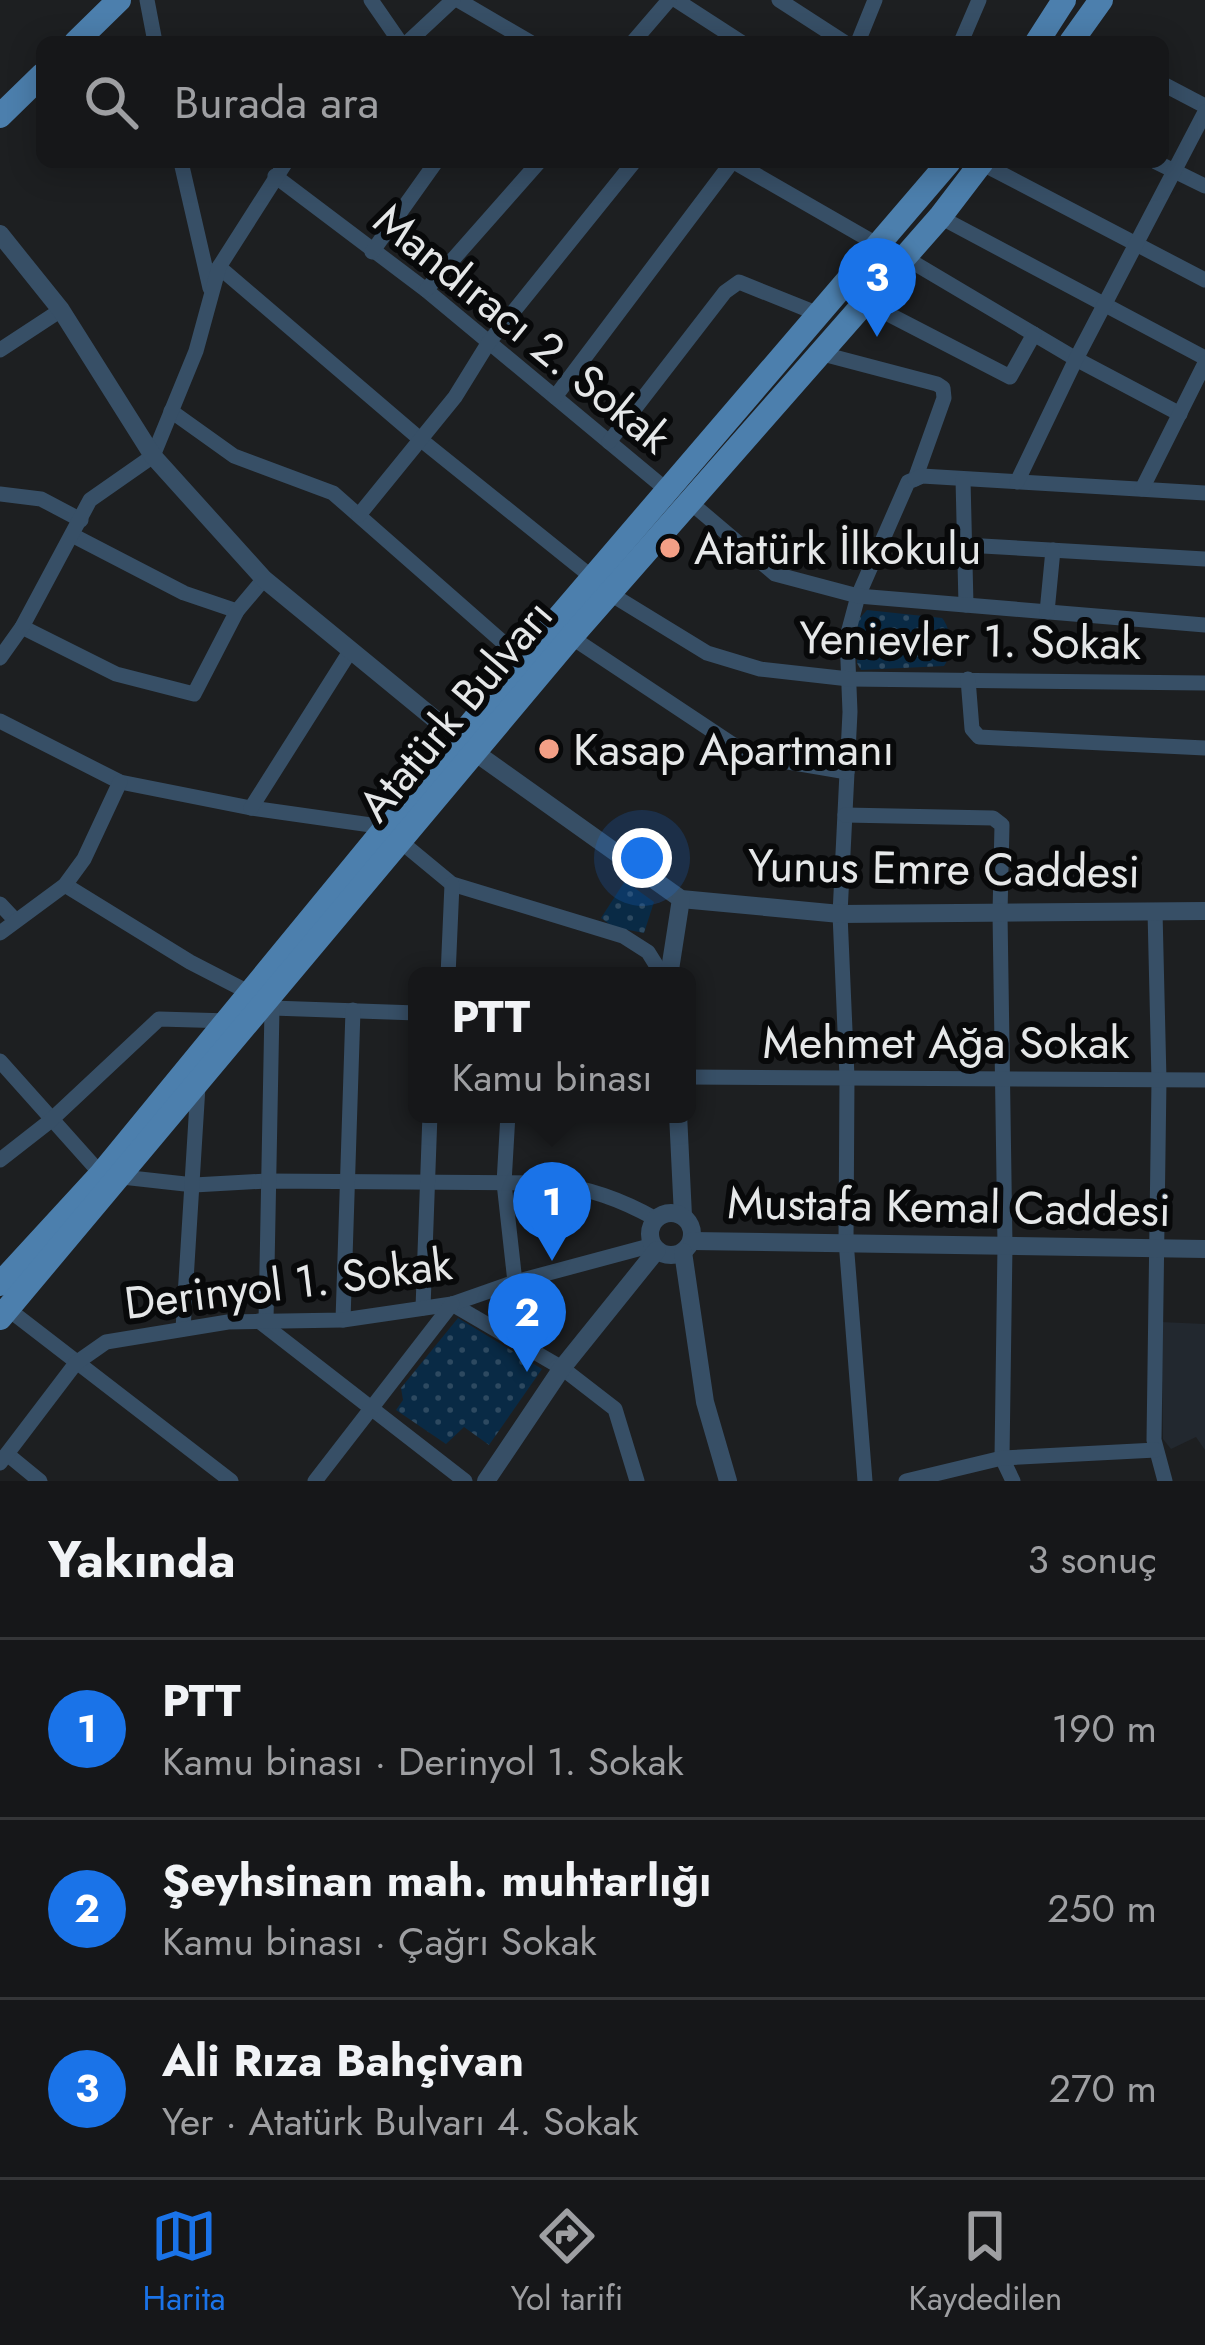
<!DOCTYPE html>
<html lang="tr">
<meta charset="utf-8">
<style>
:root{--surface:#161719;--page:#232426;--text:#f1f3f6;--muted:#9e9fa2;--line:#353638;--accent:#1a73e8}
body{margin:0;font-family:Jost,sans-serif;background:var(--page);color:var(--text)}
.you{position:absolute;left:642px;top:858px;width:42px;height:42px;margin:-30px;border:9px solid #fff;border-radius:50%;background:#1a73e8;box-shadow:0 0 0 18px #1a73e833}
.badge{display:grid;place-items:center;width:78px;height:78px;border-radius:50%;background:var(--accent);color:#fff;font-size:39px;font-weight:700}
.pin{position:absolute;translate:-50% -99px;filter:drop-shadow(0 3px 6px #0008)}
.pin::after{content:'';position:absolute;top:63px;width:42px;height:36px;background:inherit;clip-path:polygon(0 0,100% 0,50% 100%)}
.popup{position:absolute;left:408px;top:967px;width:288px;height:156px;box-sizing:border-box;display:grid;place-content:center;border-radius:18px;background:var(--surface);filter:drop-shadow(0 3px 9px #0005);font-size:39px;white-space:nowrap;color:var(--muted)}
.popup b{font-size:45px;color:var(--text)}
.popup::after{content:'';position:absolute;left:50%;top:100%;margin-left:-24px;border:24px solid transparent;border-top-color:var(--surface)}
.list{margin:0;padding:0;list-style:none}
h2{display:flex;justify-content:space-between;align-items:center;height:156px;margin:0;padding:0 48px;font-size:51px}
h2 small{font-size:39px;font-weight:400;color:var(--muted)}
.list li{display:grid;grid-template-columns:78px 1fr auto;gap:36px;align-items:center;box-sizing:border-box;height:180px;padding:0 48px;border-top:3px solid var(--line)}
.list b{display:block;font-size:45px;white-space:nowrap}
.list p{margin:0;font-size:39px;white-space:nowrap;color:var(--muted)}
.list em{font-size:39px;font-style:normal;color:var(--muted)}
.icon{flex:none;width:66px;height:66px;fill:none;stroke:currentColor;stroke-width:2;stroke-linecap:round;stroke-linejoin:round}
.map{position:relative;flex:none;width:1205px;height:1481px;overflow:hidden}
.search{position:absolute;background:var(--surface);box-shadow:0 6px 30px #0003;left:36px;right:36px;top:36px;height:132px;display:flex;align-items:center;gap:30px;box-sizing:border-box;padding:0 42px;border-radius:18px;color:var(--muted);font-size:45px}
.sheet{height:696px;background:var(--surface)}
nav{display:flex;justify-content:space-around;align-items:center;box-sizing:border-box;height:168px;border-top:3px solid var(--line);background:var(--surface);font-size:33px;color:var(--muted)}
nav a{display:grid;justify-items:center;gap:6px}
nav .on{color:var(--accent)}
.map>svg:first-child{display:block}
.built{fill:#22282f}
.green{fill:url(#green-dots)}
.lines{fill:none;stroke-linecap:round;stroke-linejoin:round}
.minor{stroke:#374f66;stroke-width:15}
.tertiary{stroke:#374f66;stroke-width:18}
.primary{stroke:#4c7fad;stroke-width:24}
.poi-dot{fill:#f39f86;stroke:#08090a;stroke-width:4.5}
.labels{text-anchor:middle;stroke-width:12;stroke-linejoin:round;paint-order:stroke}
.street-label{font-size:45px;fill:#e5e7e8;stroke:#08090a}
.poi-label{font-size:45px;fill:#e5e7e8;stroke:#08090a;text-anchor:start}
</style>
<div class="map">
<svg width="1205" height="1481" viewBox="0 0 1205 1481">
<defs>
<pattern id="green-dots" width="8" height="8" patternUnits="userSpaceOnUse" patternTransform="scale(3)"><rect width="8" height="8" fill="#092a45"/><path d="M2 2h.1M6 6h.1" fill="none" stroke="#2d4960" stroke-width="1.8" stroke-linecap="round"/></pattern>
</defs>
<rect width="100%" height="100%" fill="#1d1f21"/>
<polygon class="built" points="1161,1322 1205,1324 1205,1450 1196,1437 1171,1449 1163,1439"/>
<g class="green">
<path d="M867,610L942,618C952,630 953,653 944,666L861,670L857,663L858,620Z"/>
<polygon points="625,881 654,902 644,933 613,927 601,918"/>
<polygon points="458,1318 542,1369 489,1445 464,1427 446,1444 396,1410 403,1400 401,1388"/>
</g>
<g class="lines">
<g class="minor">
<polyline points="147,0 155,42"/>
<polyline points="371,0 400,42"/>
<polyline points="458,0 530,42"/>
<polyline points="676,0 741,42"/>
<polyline points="779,0 844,42"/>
<polyline points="408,42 453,0"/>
<polyline points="633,42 669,0"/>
<polyline points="858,42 875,0"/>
<polyline points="961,42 979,0"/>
<polyline points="1163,84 1205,106"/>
<polyline points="181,162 210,288"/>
<polyline points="734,162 880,246"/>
<polyline points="1156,162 1205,186"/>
<polyline points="981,163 1205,280"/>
<polyline points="275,176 426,290 668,491"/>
<polyline points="940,217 1205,358"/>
<polyline points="372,252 436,162"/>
<polyline points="904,257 1076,359 1180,414"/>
<polyline points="219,267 420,439 593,578"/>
<polyline points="426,290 539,162"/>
<polyline points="863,301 1010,377 1034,334"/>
<polyline points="0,350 61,310"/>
<polyline points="819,353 937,384 943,388 944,398 915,479 908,482 858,596 847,637 850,712 840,914 847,1077 846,1241 865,1481"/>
<polyline points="555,397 732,162"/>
<polyline points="171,411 234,456 333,493 523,660"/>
<polyline points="609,442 725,292 739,282 821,315"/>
<polyline points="915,479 922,476 1205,493"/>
<polyline points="963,479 966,605"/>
<polyline points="1017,482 1076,359 1205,112"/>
<polyline points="1142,489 1205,363"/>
<polyline points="0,494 41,499 81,520"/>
<polyline points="691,503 775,574 858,596 1205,625"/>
<polyline points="359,515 455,397 489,342 634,162"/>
<polyline points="74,536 184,593 237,611"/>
<polyline points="965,545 1205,559"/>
<polyline points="609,593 707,653 760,669 849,679 1205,683"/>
<polyline points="1047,612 1053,550"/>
<polyline points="22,627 116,674 194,694 237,611 264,579"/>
<polyline points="571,637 732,744 758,757 847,772"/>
<polyline points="0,658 22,627 90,500 153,456 196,351 219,267 286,162"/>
<polyline points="968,679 972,729 979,737 1205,748"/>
<polyline points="0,721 120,782 251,808 385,827"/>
<polyline points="251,808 349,653"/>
<polyline points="845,815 993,818 1002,825 1000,913 1005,1245 1002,1458 1013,1481"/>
<polyline points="400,841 452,884 623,936 648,952 663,976"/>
<polyline points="65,885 190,962 252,994"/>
<polyline points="0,904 15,920"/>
<polyline points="1155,911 1159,1080 1154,1440 1165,1481"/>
<polyline points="0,933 65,885 84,859 120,782"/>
<polyline points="448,976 452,884"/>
<polyline points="271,1002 272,1008 417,1013"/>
<polyline points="0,1061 101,1174"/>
<polyline points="687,1077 1205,1080"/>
<polyline points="508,1114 504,1183 515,1282"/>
<polyline points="0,1160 50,1121 159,1019 230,1021"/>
<path d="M122,1177L194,1185L267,1181L547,1183C589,1188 620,1199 656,1219"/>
<polyline points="452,1304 562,1368 615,1409 637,1481"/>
<polyline points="423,1308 430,1114"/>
<polyline points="8,1309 231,1481"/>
<polyline points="343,1320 353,1010"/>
<polyline points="259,1321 465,1481"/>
<polyline points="266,1321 272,1008"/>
<polyline points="183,1329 198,1086"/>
<polyline points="7,1454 40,1481"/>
<polyline points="0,1463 76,1363 106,1342 228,1322 343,1320 452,1304 515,1282 653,1245"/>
<polyline points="315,1481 452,1304"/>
<polyline points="906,1481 1002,1458 1156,1450"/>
</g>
<g class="tertiary">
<polyline points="0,234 61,310 153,456 264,579 476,753 681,899 840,914 1205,911"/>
<polyline points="669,976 681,899"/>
<polyline points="678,1114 683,1216"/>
<circle cx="671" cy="1234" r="21"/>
<polyline points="692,1241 1205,1249"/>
<polyline points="683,1252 705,1402 728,1481"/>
<polyline points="486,1481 562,1368 657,1250"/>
</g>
<g class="primary">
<polyline points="76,42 119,0"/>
<polyline points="1037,42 1064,0"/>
<polyline points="1071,42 1101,0"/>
<polyline points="0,116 42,75"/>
<polyline points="0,1284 101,1174 552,625 949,162"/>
<polyline points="0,1318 571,637 940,217 982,162"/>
</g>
</g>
<g class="poi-dot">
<circle cx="670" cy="548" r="12"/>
<circle cx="549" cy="749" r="12"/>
</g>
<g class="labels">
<g class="street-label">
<text transform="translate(523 328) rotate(39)" y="16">Mandıracı 2. Sokak</text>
<text transform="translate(970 640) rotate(1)" y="16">Yenievler 1. Sokak</text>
<text transform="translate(455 710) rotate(-50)" y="16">Atatürk Bulvarı</text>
<text transform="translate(944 868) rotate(1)" y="16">Yunus Emre Caddesi</text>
<text x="946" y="1058">Mehmet Ağa Sokak</text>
<text transform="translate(949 1206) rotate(1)" y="16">Mustafa Kemal Caddesi</text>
<text transform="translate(288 1283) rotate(-7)" y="16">Derinyol 1. Sokak</text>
</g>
<g class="poi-label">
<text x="694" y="564">Atatürk İlkokulu</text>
<text x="573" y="765">Kasap Apartmanı</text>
</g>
</g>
</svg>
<div class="you"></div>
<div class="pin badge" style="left:552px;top:1261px">1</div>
<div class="popup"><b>PTT</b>Kamu binası</div>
<div class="pin badge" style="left:527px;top:1372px">2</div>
<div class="pin badge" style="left:877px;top:337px">3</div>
<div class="search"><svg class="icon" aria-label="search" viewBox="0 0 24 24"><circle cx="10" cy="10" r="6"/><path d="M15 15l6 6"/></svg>Burada ara</div>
</div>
<section class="sheet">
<h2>Yakında<small>3 sonuç</small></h2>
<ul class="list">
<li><span class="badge">1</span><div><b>PTT</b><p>Kamu binası · Derinyol 1. Sokak</p></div><em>190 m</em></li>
<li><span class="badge">2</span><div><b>Şeyhsinan mah. muhtarlığı</b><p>Kamu binası · Çağrı Sokak</p></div><em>250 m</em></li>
<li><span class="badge">3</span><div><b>Ali Rıza Bahçivan</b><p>Yer · Atatürk Bulvarı 4. Sokak</p></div><em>270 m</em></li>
</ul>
</section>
<nav>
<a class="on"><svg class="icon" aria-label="map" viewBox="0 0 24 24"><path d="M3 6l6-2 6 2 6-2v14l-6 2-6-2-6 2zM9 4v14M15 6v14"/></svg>Harita</a>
<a><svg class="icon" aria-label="directions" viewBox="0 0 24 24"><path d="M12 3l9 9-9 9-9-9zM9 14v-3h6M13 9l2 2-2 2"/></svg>Yol tarifi</a>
<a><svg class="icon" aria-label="saved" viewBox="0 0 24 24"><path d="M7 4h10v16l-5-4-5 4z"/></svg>Kaydedilen</a>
</nav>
